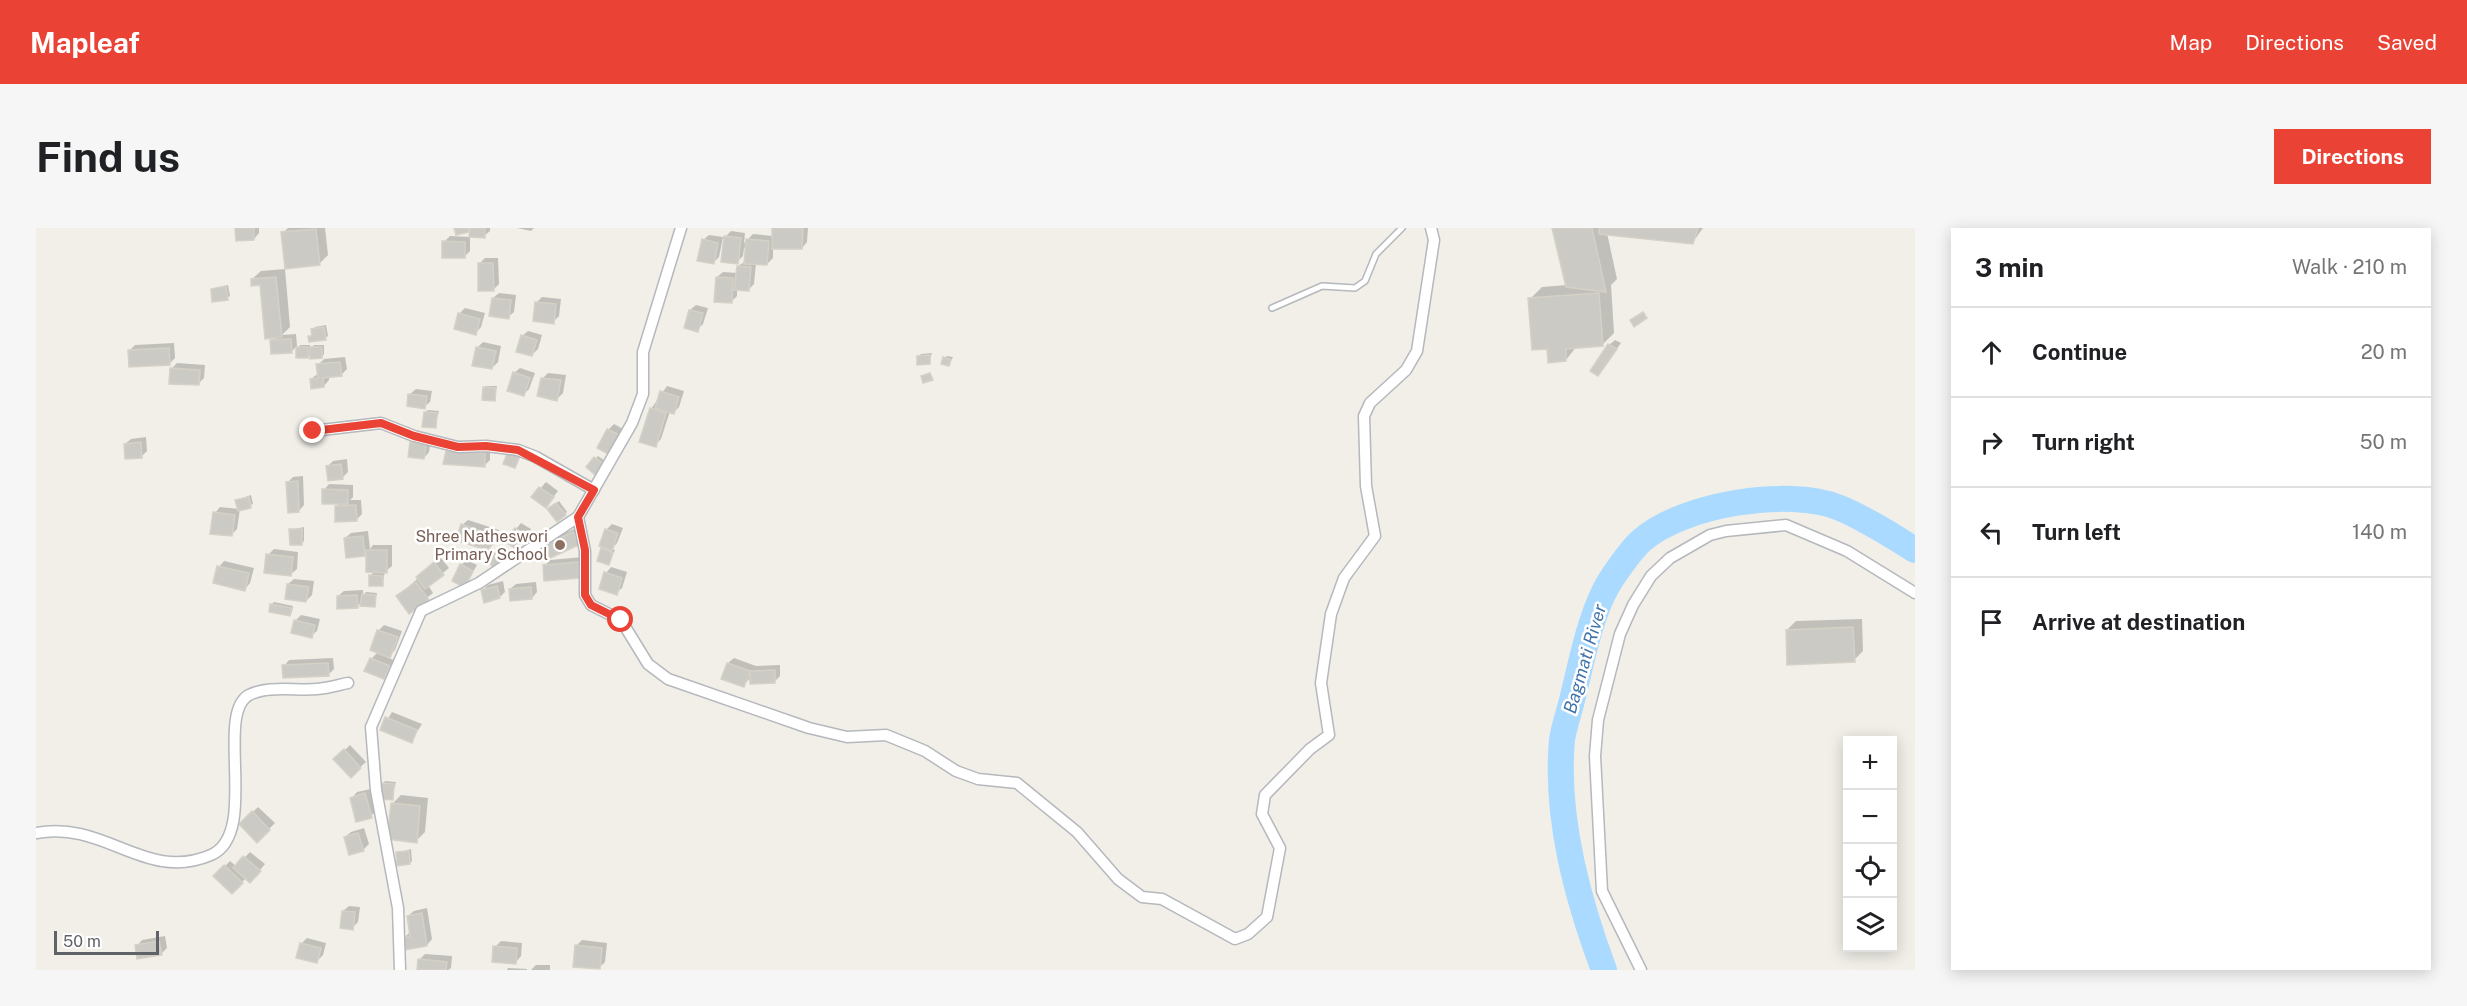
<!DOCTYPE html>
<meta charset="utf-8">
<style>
:root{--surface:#fff;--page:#f6f6f6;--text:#202124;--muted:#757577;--line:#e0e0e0;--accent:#ea4335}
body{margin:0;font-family:"Public Sans",sans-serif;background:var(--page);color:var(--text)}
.controls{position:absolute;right:18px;bottom:18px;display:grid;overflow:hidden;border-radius:0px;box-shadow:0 3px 15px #0003}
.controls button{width:54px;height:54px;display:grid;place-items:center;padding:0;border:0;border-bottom:2px solid var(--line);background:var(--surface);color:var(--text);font:30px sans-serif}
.scale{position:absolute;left:18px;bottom:15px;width:105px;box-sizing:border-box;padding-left:6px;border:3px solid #5f6368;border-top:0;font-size:16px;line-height:21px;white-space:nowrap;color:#5f6368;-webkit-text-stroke:4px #fff;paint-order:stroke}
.stop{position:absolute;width:18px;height:18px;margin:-14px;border:4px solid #ea4335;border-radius:50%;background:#fff}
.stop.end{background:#ea4335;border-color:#fff;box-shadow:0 2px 6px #0008}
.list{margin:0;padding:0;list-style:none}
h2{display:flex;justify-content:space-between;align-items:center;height:78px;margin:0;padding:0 24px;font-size:26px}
h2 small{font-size:20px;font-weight:400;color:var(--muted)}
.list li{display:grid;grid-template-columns:39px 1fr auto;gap:18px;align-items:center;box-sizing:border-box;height:90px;padding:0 24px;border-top:2px solid var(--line)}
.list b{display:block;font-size:22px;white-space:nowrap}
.list em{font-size:20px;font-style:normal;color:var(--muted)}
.icon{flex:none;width:33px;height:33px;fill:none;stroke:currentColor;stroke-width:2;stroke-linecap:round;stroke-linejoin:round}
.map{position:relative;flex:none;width:1879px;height:742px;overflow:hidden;border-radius:0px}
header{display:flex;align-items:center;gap:36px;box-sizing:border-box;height:84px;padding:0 30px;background:var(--accent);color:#fff}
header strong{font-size:28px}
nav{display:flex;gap:33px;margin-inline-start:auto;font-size:21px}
.intro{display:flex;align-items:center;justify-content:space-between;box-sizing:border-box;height:144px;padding:0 36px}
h1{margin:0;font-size:42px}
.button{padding:15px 27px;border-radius:0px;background:var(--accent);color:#fff;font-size:21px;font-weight:700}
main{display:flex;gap:36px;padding:0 36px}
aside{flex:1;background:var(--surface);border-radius:0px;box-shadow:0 3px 15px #0003}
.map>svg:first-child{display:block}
.shadow{fill:#0003}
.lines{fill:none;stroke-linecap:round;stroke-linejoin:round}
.river{stroke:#aadaff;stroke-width:26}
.building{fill:#cccac5;stroke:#d6d1c6;stroke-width:1.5}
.lane-casing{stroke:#b5b8bc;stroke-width:8}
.street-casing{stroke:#b5b8bc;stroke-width:13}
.lane{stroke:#fff;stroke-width:5}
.street{stroke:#fff;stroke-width:10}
.route{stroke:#ea4335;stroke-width:8}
.education-dot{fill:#8d6e63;stroke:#fff;stroke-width:2}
.labels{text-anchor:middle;stroke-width:5;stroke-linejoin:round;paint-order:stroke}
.education-label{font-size:16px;fill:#785e54;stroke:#fff;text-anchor:end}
.water-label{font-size:18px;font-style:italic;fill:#4174aa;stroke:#fff}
</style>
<header>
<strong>Mapleaf</strong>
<nav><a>Map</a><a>Directions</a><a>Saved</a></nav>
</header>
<div class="intro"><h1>Find us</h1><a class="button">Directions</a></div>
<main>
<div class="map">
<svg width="1879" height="742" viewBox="0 0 1879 742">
<rect width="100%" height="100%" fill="#f1efe8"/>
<g class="shadow">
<polygon points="200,0 223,0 223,5 218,11"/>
<polygon points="252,0 289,0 292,27 283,36 247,5"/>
<polygon points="435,0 454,0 454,3 448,8"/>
<polygon points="481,0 498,0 495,3"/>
<polygon points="738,0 772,0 771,14 766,20 737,19 737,30 731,36 720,35 718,56 712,62 701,61 701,68 695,74 681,49 687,44 702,45 702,38 710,33 711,20 708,20 707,28 701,34 689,9 695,3 709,5 708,15 717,6 737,8"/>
<polygon points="1518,0 1667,0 1657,14 1571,5 1581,51 1575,57 1578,105 1567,116 1541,118 1530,132 1513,120 1494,71 1506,59 1531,57"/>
<polygon points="673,7 687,9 683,29 677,35 667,12"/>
<polygon points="414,8 434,9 434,23 428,29 408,14"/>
<polygon points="449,30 462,30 463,56 457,62 443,36"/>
<polygon points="249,41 254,99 246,107 260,106 261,118 256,123 236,113 241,108 226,56 216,51 225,43"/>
<polygon points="192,57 194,68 191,70 176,61"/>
<polygon points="463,65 480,67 478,84 472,89 457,70"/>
<polygon points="506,69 525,71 523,88 517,94 501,74"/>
<polygon points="660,77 672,80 667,96 661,102 654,82"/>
<polygon points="429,80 449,85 445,99 440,105 423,86"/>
<polygon points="290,97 292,108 289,110 274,109 279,99"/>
<polygon points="492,103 506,107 502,121 496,127 486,108"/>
<polygon points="1579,112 1585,115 1567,140 1573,117"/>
<polygon points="447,114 465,118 462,134 456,140 441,120"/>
<polygon points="138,115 139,130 133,136 94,122 99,117"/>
<polygon points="264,117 274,117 274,121 278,117 288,117 288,126 286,129 276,125 272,129 262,120"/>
<polygon points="896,125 893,135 883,128 885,126"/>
<polygon points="911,128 917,129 913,136 908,130"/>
<polygon points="309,129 311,141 305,147 293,148 293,152 288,158 275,151 283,145 282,137 288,131"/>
<polygon points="141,135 169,137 168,150 163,155 135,141"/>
<polygon points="484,140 499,145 493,161 487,167 478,145"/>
<polygon points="512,145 530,147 527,165 521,171 507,150"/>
<polygon points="450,158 461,158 458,171 448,160"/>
<polygon points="631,158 648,163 643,179 638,184 634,183 625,211 619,217 615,181"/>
<polygon points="380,161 396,163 394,174 388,179 374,166"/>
<polygon points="392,182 403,183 399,199 389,184"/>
<polygon points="578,196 589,202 574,225 572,202"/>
<polygon points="110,209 111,223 106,228 89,216 95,211"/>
<polygon points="381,209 395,211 393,224 388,230 375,215"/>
<polygon points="417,218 454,219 454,232 448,238 412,224"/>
<polygon points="562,228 569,233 559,245 552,239"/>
<polygon points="311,231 312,244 306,250 292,238 297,233"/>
<polygon points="267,248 268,277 263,283 252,254 257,249"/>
<polygon points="510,254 522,263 515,272 497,269"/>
<polygon points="293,256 317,257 317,269 314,272 325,272 326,286 320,292 301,278 304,274 288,262"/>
<polygon points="215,267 217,276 204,281 201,301 195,307 179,285 184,279 203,281 201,272"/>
<polygon points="523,273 531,284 529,286 515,279"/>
<polygon points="432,292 463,302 458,316 452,321 426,297"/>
<polygon points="485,295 495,301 480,319 480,301"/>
<polygon points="576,296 587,300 581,315 576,321 579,322 572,335 566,321 570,302"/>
<polygon points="268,299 268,313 266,315 255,302"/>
<polygon points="543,299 542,316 508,318 513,312"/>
<polygon points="332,303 334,321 337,317 356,317 356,338 349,344 346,357 334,348 339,343 332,323 328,327 309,310 315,305"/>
<polygon points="238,321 262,324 261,341 255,346 232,327"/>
<polygon points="463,322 469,331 466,333 455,328"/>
<polygon points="547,329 548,343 543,348 508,338 514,332"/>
<polygon points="405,330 413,340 392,357 397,365 373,384 362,368"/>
<polygon points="431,332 441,337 429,358 425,337"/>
<polygon points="188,333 218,340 214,355 209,361 183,339"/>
<polygon points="575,339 591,344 586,360 580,365 570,345"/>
<polygon points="258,351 278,353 276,367 270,373 252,356"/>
<polygon points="467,353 469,364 464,369 447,362 452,357"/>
<polygon points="500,354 501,364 496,370 474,361 480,356"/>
<polygon points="327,362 327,367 330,364 341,365 338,378 327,373 321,378 302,368 308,363"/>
<polygon points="238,374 257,378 256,384 254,387 235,377"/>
<polygon points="265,387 284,391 281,403 275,408 257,404 260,392"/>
<polygon points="1826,391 1827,423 1818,432 1751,402 1760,393"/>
<polygon points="348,397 366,403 359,422 352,430 358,432 348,449 335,431 342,424 336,421 343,402"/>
<polygon points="297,430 298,441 292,447 248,438 253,432"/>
<polygon points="698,430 720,438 744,437 744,448 739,453 715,449 707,458 692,435"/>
<polygon points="356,484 386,496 375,513 346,501"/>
<polygon points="314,517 330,534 315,547 300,531"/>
<polygon points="349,553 360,554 356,570 347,556"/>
<polygon points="335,561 340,583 335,588 316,570 321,564"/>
<polygon points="365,567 392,570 389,604 380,613 356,576"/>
<polygon points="222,579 239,595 221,613 205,596"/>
<polygon points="328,600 333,616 327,622 309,609 315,604"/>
<polygon points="375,621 376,633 374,635 361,625"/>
<polygon points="214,624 229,636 220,647 210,650 196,664 179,648 194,633 200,638"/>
<polygon points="313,678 324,679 322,694 316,700 307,683"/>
<polygon points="391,680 396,711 391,717 368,710 374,704 372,688 378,683"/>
<polygon points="129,708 131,720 125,726 101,718 106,712"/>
<polygon points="271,710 290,715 287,727 281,733 265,716"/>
<polygon points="546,712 571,715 569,734 563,740 540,718"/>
<polygon points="465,713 486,715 485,728 480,734 459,719"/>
<polygon points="389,726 416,728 415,740 412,742 382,742 383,732"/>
<polygon points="500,737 514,737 514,742 495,742"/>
<polygon points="472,740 491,741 491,742 471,742"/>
</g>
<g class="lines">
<path class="river" d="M1568,742C1541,670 1519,589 1526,512C1528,498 1534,482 1537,468C1545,436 1553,394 1568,364C1574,351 1595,322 1605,313C1646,276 1753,259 1804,280C1830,291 1855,307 1879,322"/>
</g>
<g class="building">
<polygon points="199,0 218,0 218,12 200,13"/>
<polygon points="418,0 432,0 433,4 420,7"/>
<polygon points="434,0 449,0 449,10 433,9"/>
<polygon points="736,0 767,0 766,21 736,21"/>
<polygon points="1516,0 1556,0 1570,64 1530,59"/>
<polygon points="1563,0 1662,0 1657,16 1563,6"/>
<polygon points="280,1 284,37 249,41 245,4"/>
<polygon points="688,8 705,10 702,36 685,34"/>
<polygon points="666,11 682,15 678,36 661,33"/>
<polygon points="710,11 733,13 731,37 708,36"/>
<polygon points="406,13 429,14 429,30 406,30"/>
<polygon points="442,35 457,35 458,63 442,63"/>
<polygon points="701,38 715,39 713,63 698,62"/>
<polygon points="240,49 246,109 229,111 224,57 215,58 215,51"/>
<polygon points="680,49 697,50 696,75 678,74"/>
<polygon points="190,58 192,72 176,74 175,61"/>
<polygon points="1563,65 1567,118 1530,121 1530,133 1512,135 1511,121 1496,122 1492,70"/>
<polygon points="456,70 475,72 473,91 453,88"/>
<polygon points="499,74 520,76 518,96 497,93"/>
<polygon points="653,82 667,85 662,104 648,100"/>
<polygon points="1607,84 1611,90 1598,99 1594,92"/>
<polygon points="422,85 444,91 440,107 418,101"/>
<polygon points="288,99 290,112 273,114 272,108 276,108 275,101"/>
<polygon points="485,107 501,112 496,128 480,124"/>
<polygon points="255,111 256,125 235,126 234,112"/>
<polygon points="1572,116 1581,121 1562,148 1554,143"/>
<rect x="260" y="119" width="12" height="11"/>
<polygon points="274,119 286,119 286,130 274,131"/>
<polygon points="440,119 460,123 456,141 436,138"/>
<polygon points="133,120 134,137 93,139 92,122"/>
<polygon points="894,127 894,136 881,137 881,128"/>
<polygon points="907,129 915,132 913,138 905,136"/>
<polygon points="304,134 306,148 287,150 288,159 275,161 274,151 282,150 280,136"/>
<polygon points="134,140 164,142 163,157 133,156"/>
<polygon points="477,144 494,150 488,168 471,163"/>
<polygon points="894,145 897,152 887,155 885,148"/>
<polygon points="505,150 525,152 521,173 501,168"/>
<polygon points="447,159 460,160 459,173 446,172"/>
<polygon points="624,163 643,169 638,186 619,180"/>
<polygon points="372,166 391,168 389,181 371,178"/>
<polygon points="614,180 630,185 620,219 603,214"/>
<polygon points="388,184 401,185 400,200 386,199"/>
<polygon points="571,201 584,207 574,227 561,220"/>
<polygon points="105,214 106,230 89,231 88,216"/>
<polygon points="374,214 390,217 388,231 372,229"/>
<polygon points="410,223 449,225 449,239 407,236"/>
<polygon points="472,223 484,228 479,240 467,236"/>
<polygon points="558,229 568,236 559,247 550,239"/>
<polygon points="305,236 307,251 292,253 290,238"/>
<polygon points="262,253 263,284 252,285 250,254"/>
<polygon points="503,259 518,269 510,280 495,269"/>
<polygon points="286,261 312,262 312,276 286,276"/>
<polygon points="213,269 215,280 202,283 199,272"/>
<polygon points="520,275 530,287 521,294 511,281"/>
<polygon points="320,277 321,293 299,294 299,278"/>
<polygon points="177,284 199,287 196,308 174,306"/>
<polygon points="425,296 458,308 453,323 420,312"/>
<polygon points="479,300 490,307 480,321 468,313"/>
<polygon points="253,301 266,301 266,317 254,317"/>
<polygon points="569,301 582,305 576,323 563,318"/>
<polygon points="537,304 543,317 512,331 506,318"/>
<polygon points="327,308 329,328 310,330 308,310"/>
<polygon points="565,320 577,325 573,337 561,333"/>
<polygon points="330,322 351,322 351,345 330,344"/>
<polygon points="460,324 467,334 458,341 450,330"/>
<polygon points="230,326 257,329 255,348 228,345"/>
<polygon points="398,334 408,347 389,361 380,349"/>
<polygon points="542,334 543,350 508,353 507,337"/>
<polygon points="424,336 437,343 429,360 416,353"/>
<polygon points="181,338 213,345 209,363 177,355"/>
<polygon points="568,344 586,350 581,367 563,361"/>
<polygon points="333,347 347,348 347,358 333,358"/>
<polygon points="380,354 393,372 373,386 360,368"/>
<polygon points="251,356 273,359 270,374 249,371"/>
<polygon points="461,358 464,370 448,375 445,362"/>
<polygon points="495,359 496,371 474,373 473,361"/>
<polygon points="326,366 340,367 339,379 324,378"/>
<polygon points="321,367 322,380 301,381 301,368"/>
<polygon points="234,376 256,380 254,388 233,384"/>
<polygon points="258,392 279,397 276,410 255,405"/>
<polygon points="1817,399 1819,434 1751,437 1750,402"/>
<polygon points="341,402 362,409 354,430 334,422"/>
<polygon points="334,430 354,438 348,451 328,443"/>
<polygon points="292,435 293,448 247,450 246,437"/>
<polygon points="691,435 714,443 708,459 685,451"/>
<polygon points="739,442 739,455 714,456 714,443"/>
<polygon points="349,489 381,502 376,515 344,502"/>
<polygon points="308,521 325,540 315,550 297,531"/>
<polygon points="345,555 358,556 357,572 344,571"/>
<polygon points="329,565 336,590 320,594 314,570"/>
<polygon points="355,575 384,578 381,615 351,611"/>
<polygon points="216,583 234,602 221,615 203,596"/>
<polygon points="322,605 328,623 313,627 308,609"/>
<polygon points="373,623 374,636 361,638 360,624"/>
<polygon points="207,628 225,643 214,655 197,640"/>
<polygon points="188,637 207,655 196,666 177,648"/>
<polygon points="306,683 319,684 317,702 304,700"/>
<polygon points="386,685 391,718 369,722 367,710 374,708 371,688"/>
<polygon points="123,713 126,727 101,731 99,717"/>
<polygon points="264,715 285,720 281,735 260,730"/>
<polygon points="539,717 566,720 564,741 537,739"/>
<polygon points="457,718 481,720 480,736 456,734"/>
<polygon points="382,731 411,734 410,742 381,742"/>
</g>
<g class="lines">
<g class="lane-casing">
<polyline id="lane" points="1236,80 1286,58 1319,60 1329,53 1340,26 1366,0"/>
</g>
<g class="street-casing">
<g id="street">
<polyline points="277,203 345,195 378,208 422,219 450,218 482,222 500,229 558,262"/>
<polyline points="542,289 549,323 549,367 555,377 585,392 612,436 632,451 773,500 811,509 850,507 889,523 920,543 942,551 981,555 1041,604 1082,651 1106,669 1126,671 1199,711 1212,706 1231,689 1244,620 1226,586 1229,567 1274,521 1293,507 1285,455 1295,386 1308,350 1339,308 1330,258 1328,188 1334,175 1370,142 1381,123 1398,12 1395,0"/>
<path d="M0,605C70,592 109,655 175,627C224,606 178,486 213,467C232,457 260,463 281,461C292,460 302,457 312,455"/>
<polyline points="364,742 362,680 340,562 335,499 385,383 443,355 542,289 596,195 607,166 607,124 645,0"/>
<polyline points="1605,742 1566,663 1559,528 1562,492 1584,406 1597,377 1615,348 1634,330 1674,307 1690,303 1750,297 1811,323 1879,365"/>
</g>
</g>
<use href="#lane" class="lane"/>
<use href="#street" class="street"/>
</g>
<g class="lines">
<polyline class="route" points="277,203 345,195 378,208 422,219 450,218 482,222 558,262 542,289 549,322 549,367 555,377 585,392"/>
</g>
<circle class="education-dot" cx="524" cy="317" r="6"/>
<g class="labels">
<g class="education-label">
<text x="512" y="314">Shree Natheswori<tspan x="512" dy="18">Primary School</tspan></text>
</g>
<g class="water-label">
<text transform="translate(1549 431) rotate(-74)" y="6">Bagmati River</text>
</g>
</g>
</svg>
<div class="controls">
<button>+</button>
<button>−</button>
<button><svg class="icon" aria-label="locate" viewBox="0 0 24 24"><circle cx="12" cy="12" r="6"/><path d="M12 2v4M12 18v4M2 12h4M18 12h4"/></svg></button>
<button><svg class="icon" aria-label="layers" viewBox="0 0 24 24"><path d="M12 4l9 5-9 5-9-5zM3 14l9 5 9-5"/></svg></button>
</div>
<div class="scale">50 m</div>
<div class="stop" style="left:585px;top:392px"></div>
<div class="stop end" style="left:277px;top:203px"></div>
</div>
<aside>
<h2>3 min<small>Walk · 210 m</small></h2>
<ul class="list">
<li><svg class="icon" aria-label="ahead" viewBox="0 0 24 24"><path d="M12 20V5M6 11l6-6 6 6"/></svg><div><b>Continue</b></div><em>20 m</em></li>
<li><svg class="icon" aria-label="right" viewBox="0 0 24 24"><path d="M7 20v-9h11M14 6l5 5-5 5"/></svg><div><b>Turn right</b></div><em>50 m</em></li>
<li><svg class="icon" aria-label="left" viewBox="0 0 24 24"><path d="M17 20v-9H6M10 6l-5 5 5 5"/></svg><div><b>Turn left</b></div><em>140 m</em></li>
<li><svg class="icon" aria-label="arrive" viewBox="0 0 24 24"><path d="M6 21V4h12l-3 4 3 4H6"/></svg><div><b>Arrive at destination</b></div></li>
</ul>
</aside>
</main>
